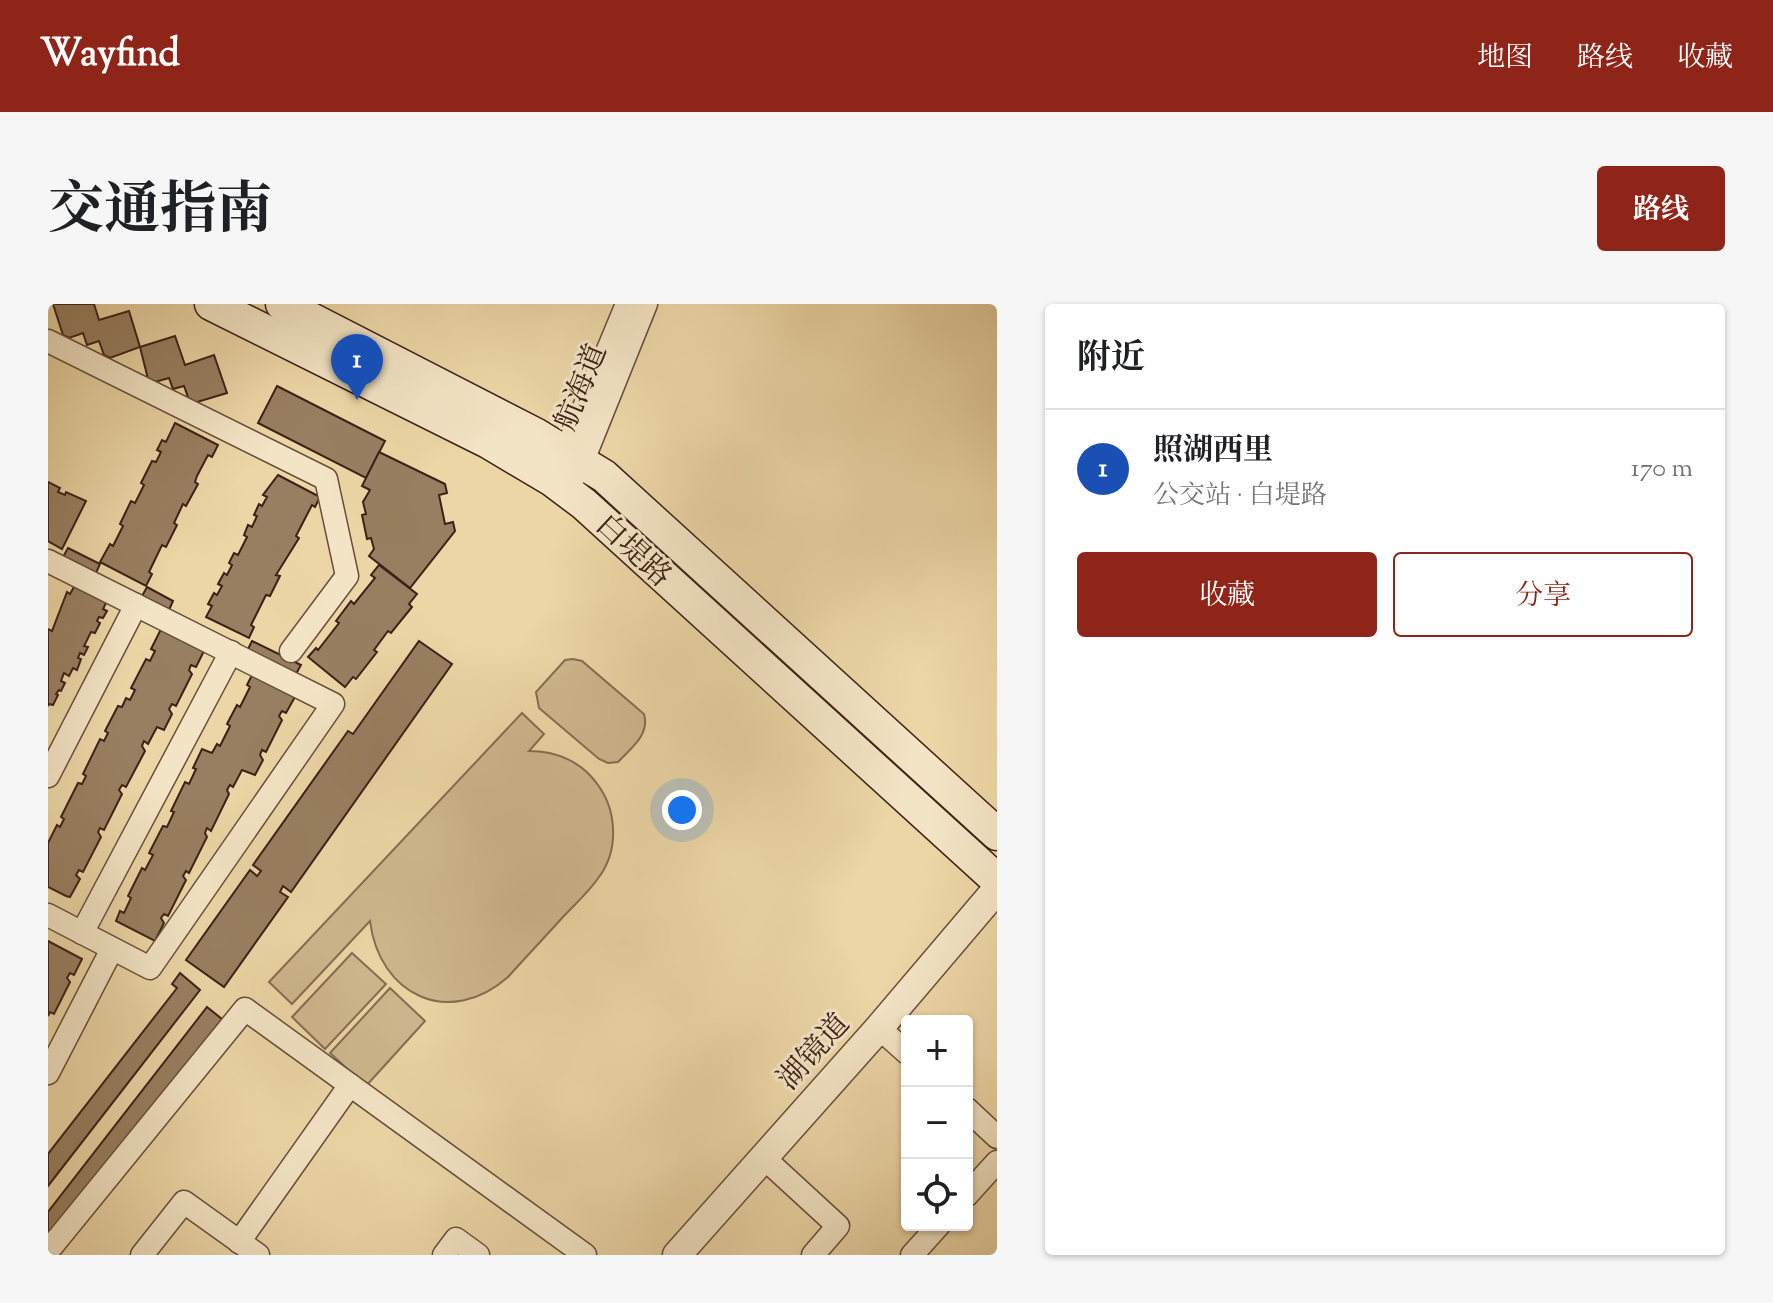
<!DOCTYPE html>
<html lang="zh">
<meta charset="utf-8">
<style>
:root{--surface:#fff;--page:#f6f6f6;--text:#202124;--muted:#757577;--line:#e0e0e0;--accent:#8f2418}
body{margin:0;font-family:"Sorts Mill Goudy","Noto Serif SC",serif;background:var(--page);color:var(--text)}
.controls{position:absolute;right:24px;bottom:24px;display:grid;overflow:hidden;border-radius:8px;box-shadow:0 2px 6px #0004}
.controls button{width:72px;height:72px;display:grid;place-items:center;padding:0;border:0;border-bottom:2px solid var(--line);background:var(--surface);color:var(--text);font:40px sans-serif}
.you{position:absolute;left:634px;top:506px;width:28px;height:28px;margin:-20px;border:6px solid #fff;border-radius:50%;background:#1a73e8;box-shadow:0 0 0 12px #1a73e833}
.badge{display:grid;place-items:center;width:52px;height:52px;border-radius:50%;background:var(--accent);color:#fff;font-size:26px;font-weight:700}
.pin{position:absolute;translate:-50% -66px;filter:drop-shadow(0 2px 4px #0008)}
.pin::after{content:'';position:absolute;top:42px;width:28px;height:24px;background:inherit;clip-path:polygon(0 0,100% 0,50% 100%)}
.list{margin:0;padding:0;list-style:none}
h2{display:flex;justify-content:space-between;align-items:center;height:104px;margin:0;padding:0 32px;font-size:34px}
h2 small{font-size:26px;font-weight:400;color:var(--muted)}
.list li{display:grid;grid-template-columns:52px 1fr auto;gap:24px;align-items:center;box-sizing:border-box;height:120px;padding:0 32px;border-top:2px solid var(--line)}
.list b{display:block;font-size:30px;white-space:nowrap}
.list p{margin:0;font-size:26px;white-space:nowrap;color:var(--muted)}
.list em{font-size:26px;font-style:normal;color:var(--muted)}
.actions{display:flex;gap:16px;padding:24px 32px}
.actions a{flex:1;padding:18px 0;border:2px solid var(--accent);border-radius:8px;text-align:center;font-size:28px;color:var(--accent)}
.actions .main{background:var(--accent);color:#fff}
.icon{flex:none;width:44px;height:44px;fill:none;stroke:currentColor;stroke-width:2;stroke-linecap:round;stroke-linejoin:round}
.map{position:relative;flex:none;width:949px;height:951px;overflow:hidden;border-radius:8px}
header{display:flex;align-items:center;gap:48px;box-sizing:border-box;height:112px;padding:0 40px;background:var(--accent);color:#fff}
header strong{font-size:38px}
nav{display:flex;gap:44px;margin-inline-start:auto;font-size:28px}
.intro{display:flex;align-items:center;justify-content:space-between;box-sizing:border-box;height:192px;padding:0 48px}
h1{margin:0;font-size:56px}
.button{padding:20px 36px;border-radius:8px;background:var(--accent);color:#fff;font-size:28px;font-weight:700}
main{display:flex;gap:48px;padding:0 48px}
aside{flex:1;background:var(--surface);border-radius:8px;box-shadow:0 2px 6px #0004}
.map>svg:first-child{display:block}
.green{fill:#ceb78e;stroke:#866c52;stroke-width:2}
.building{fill:#987f61;stroke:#3d2117;stroke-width:2}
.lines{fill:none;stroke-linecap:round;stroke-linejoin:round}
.minor-casing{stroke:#694e3b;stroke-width:25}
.tertiary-casing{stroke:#694e3b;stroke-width:31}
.secondary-casing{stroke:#3d2117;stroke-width:35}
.minor{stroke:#f3e4c5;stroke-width:22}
.tertiary{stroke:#f3e4c5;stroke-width:28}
.secondary{stroke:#f3e4c5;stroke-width:32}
.labels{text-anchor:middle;stroke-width:6;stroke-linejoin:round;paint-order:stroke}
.street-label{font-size:30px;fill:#3d2117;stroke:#f3e4c5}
</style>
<header>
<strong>Wayfind</strong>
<nav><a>地图</a><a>路线</a><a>收藏</a></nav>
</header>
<div class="intro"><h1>交通指南</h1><a class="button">路线</a></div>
<main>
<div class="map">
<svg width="949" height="951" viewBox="0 0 949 951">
<rect width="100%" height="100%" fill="#ecd6a6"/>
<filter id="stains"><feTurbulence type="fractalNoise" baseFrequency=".0025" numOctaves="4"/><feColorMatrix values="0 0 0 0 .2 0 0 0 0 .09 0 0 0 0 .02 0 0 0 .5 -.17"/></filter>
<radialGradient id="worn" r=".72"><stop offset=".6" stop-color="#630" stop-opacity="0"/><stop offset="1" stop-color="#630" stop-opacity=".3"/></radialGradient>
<g class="green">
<path d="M525,355L534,357L596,410C602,431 583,444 570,458L560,459L551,455L491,404L488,388L517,356Z"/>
<path d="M474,409L496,430L481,447C509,447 534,458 550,481C569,507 571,546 551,573C541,588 526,601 514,614C496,634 478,653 460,673C401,725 331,691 322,617L244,700L221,678Z"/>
<polygon points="304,649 338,680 277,745 244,713"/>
<polygon points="342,684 377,717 318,782 282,749"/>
</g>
<g class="building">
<polygon points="5,0 46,0 51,16 81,7 92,43 62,54 56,51 51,37 39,41 35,29 21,34 15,31"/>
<polygon points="127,32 137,61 166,51 179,89 146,99 141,96 136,82 125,85 121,74 107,78 100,75 92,43"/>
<polygon points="229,82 337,137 318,174 210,119"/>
<polygon points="127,119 170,141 164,153 160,151 149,172 147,178 150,180 138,202 135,200 126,219 129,221 118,243 114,241 101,268 104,270 98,282 52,258 62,240 65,242 75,222 72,220 83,197 87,199 96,181 93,179 104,157 108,158 113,148 109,146 114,136 118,138"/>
<polygon points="331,148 397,180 399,189 391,191 397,220 405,218 407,227 362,284 321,252 326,245 323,234 319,235 314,211 318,210 315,198 322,186 314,182"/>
<polygon points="230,171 272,193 267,203 264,201 248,232 251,234 228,271 232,272 222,292 218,291 203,321 206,323 201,334 158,313 164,302 160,300 166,289 169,291 174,282 170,280 176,269 179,271 184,261 181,259 186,249 190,251 199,233 196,231 200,221 204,223 209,212 206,211 211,200 214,202 219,193 215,191"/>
<polygon points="0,178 12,184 10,188 17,191 18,188 38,197 14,245 0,237"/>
<polygon points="20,244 52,260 48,269 15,253"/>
<polygon points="331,261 369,290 361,300 364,303 343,329 340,327 326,346 329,348 308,375 305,373 297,383 260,353 268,344 270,346 291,319 288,317 303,297 306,300 327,274 323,271"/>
<polygon points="27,281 59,297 55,305 59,307 55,314 51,313 49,317 52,319 47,329 43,328 36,342 40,343 36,351 32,349 30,354 33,355 29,366 25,364 21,372 16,369 13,377 17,379 13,387 11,386 8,390 10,391 5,401 1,400 0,402 0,325 4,327 19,288 22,290"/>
<polygon points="99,283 125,297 121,306 94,292"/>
<polygon points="113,325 156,347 148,363 143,361 141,366 144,370 128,402 124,400 121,405 124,410 116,426 109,423 100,440 96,437 94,442 97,447 78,483 74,481 71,486 74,490 56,526 52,524 50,528 53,533 35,568 31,566 28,571 32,575 22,593 18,592 0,583 0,539 9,521 12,523 16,515 13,513 30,479 34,480 38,472 35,470 52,435 56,437 60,429 57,427 70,402 74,403 78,394 82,396 87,386 83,384 98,355 102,357 107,347 103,345"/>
<polygon points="204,337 253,361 248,370 200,345"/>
<polygon points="371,337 404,360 243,588 235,582 232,588 240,593 176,683 138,656 202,566 209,572 213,567 205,561 300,427 305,430"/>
<polygon points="204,371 247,393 238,409 234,407 231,412 234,416 218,448 214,446 212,451 215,456 207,471 194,466 185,483 182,481 179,486 181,490 163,527 159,524 157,529 159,533 141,569 138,567 135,572 138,576 120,612 116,610 113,614 116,619 107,637 68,617 72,607 76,609 83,594 80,592 94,564 97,566 105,551 101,549 115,522 119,523 126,508 123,507 137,478 141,480 148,465 145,464 154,445 164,449 169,440 172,442 182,422 179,420 189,401 192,403 202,383 199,381"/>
<polygon points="0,637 34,655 26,671 22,669 19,674 22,678 6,710 2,708 0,712"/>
<polygon points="132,669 152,686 0,882 0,850 129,684 124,680"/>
<polygon points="159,703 174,715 0,940 0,908"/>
</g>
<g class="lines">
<g class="minor-casing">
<g id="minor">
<polyline points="0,37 278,175 299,272 243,347"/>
<polyline points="512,161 579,0"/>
<polyline points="530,169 598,0"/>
<polyline points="0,257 285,400 102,664 0,611"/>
<polyline points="0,472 88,301"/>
<polyline points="34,629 183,348"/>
<polyline points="831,724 859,749"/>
<polyline points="0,769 64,645"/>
<polyline points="919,805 949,833"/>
<polyline points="716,854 790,922 765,951"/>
<polyline points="919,891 949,858"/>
<polyline points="191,938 302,781"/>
<polyline points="0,947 197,705 537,951"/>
<polyline points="94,951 136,898 210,951"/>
<polyline points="396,951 408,935 430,951"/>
<polyline points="864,951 891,921"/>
</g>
</g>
<g class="tertiary-casing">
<polyline id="tertiary" points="629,951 831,724 949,585"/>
</g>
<g class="secondary-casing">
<g id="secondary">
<polyline points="163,0 440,138 504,176 536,200 949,576"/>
<polyline points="234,0 487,130 556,172 949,530"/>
</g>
</g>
<use href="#minor" class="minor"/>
<use href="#tertiary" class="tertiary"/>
<use href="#secondary" class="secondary"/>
</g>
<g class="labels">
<g class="street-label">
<text transform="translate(532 83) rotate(-68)" y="10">航海道</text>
<text transform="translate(586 246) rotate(43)" y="10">白堤路</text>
<text transform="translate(765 747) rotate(-48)" y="10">湖镜道</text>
</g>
</g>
<rect width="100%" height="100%" filter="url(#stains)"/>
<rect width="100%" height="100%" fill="url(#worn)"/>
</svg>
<div class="controls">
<button>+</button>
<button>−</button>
<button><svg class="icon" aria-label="locate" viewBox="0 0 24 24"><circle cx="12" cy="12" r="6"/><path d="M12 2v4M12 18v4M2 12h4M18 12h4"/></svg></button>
</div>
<div class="you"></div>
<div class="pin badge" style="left:309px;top:96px;background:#1a4fb4">1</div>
</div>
<aside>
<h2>附近<small></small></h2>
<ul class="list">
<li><span class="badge" style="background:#1a4fb4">1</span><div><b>照湖西里</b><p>公交站 · 白堤路</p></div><em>170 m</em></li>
</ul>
<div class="actions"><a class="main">收藏</a><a>分享</a></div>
</aside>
</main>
